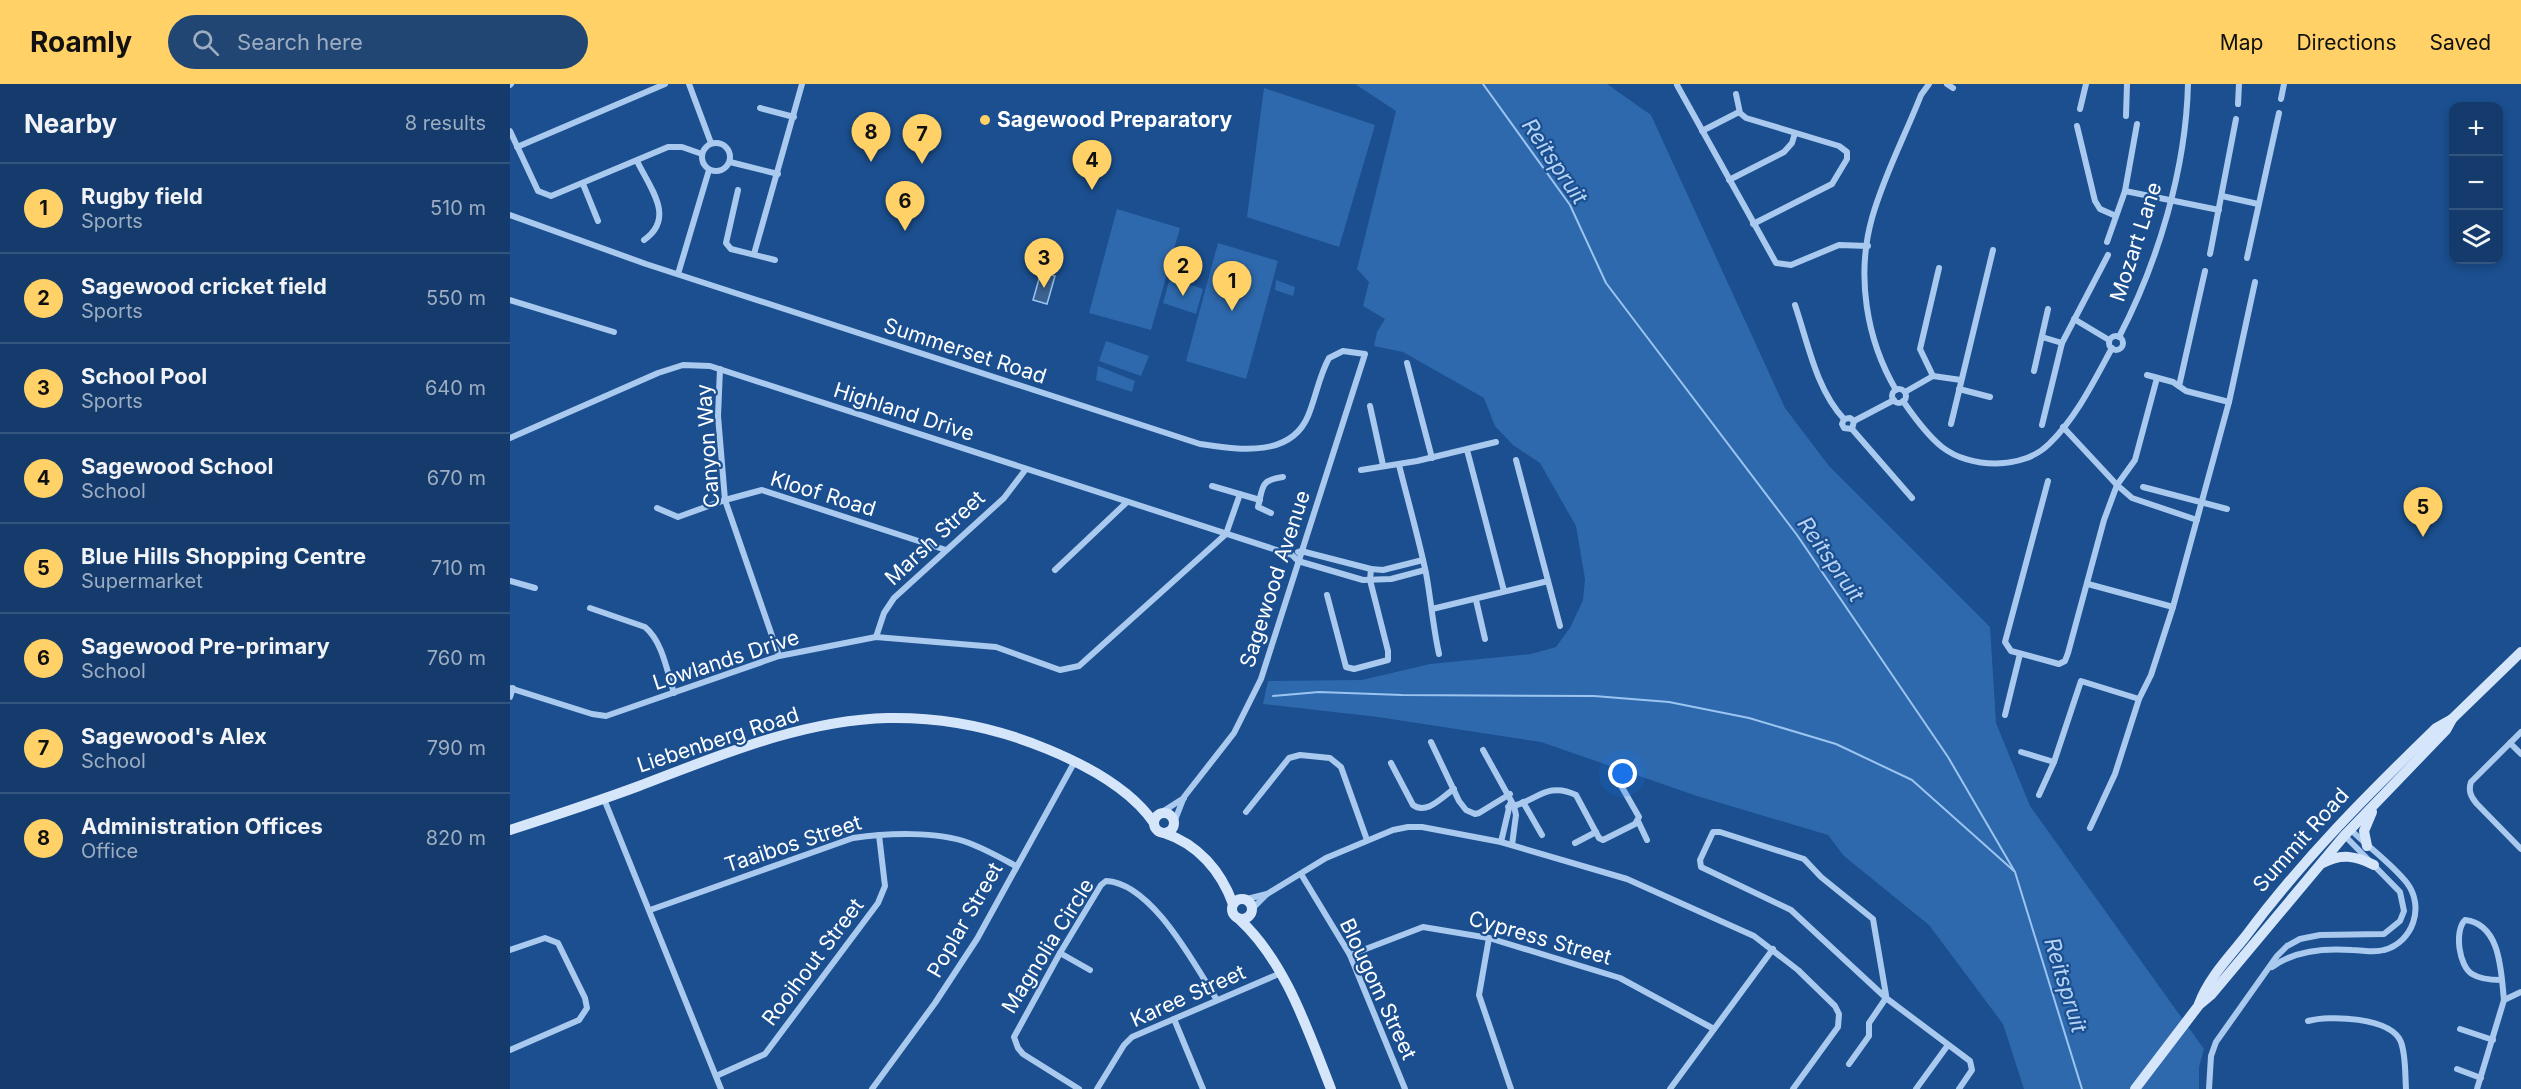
<!DOCTYPE html>
<meta charset="utf-8">
<style>
:root{--surface:#143b6b;--page:#214673;--text:#f1f3f6;--muted:#9dadc1;--line:#33557e;--accent:#ffd166}
body{margin:0;font-family:Inter,sans-serif;background:var(--page);color:var(--text)}
.controls{position:absolute;right:18px;top:18px;display:grid;overflow:hidden;border-radius:12px;box-shadow:0 3px 9px #0003}
.controls button{width:54px;height:54px;display:grid;place-items:center;padding:0;border:0;border-bottom:2px solid var(--line);background:var(--surface);color:var(--text);font:30px sans-serif}
.you{position:absolute;left:1113px;top:690px;width:21px;height:21px;margin:-15px;border:4px solid #fff;border-radius:50%;background:#1a73e8;box-shadow:0 0 0 9px #1a73e833}
.badge{display:grid;place-items:center;width:39px;height:39px;border-radius:50%;background:var(--accent);color:#111;font-size:20px;font-weight:700}
.pin{position:absolute;translate:-50% -50px;filter:drop-shadow(0 2px 3px #0008)}
.pin::after{content:'';position:absolute;top:32px;width:21px;height:18px;background:inherit;clip-path:polygon(0 0,100% 0,50% 100%)}
.list{margin:0;padding:0;list-style:none}
h2{display:flex;justify-content:space-between;align-items:center;height:78px;margin:0;padding:0 24px;font-size:26px}
h2 small{font-size:20px;font-weight:400;color:var(--muted)}
.list li{display:grid;grid-template-columns:39px 1fr auto;gap:18px;align-items:center;box-sizing:border-box;height:90px;padding:0 24px;border-top:2px solid var(--line)}
.list b{display:block;font-size:22px;white-space:nowrap}
.list p{margin:0;font-size:20px;white-space:nowrap;color:var(--muted)}
.list em{font-size:20px;font-style:normal;color:var(--muted)}
.icon{flex:none;width:33px;height:33px;fill:none;stroke:currentColor;stroke-width:2;stroke-linecap:round;stroke-linejoin:round}
.map{position:relative;flex:none;width:2011px;height:1005px;overflow:hidden}
header{display:flex;align-items:center;gap:36px;box-sizing:border-box;height:84px;padding:0 30px;background:var(--accent);color:#111}
header strong{font-size:28px}
nav{display:flex;gap:33px;margin-inline-start:auto;font-size:21px}
.search{width:420px;height:54px;background:var(--page);display:flex;align-items:center;gap:15px;box-sizing:border-box;padding:0 21px;border-radius:33px;color:var(--muted);font-size:22px}
main{display:flex}
aside{flex:1;background:var(--surface)}
.map>svg:first-child{display:block}
.green{fill:#2e69ad}
.water{fill:#3c6290;stroke:#9cc4f0;stroke-width:1.5}
.lines{fill:none;stroke-linecap:round;stroke-linejoin:round}
.stream{stroke:#9cc4f0;stroke-width:2}
.street{stroke:#a9c9ee;stroke-width:6}
.secondary{stroke:#d6e6fa;stroke-width:10}
.poi-dot{fill:#ffd166;stroke:#1b4f8f;stroke-width:2}
.labels{text-anchor:middle;stroke-width:4.5;stroke-linejoin:round;paint-order:stroke}
.poi-label{font-size:21px;font-weight:bold;fill:#fff;stroke:#1b4f8f;text-anchor:start}
.street-label{font-size:21px;fill:#fff;stroke:#1b4f8f}
.water-label{font-size:22px;font-style:italic;fill:#b5d3f5;stroke:#1b4f8f}
</style>
<header>
<strong>Roamly</strong>
<div class="search"><svg class="icon" aria-label="search" viewBox="0 0 24 24"><circle cx="10" cy="10" r="6"/><path d="M15 15l6 6"/></svg>Search here</div>
<nav><a>Map</a><a>Directions</a><a>Saved</a></nav>
</header>
<main>
<aside>
<h2>Nearby<small>8 results</small></h2>
<ul class="list">
<li><span class="badge">1</span><div><b>Rugby field</b><p>Sports</p></div><em>510 m</em></li>
<li><span class="badge">2</span><div><b>Sagewood cricket field</b><p>Sports</p></div><em>550 m</em></li>
<li><span class="badge">3</span><div><b>School Pool</b><p>Sports</p></div><em>640 m</em></li>
<li><span class="badge">4</span><div><b>Sagewood School</b><p>School</p></div><em>670 m</em></li>
<li><span class="badge">5</span><div><b>Blue Hills Shopping Centre</b><p>Supermarket</p></div><em>710 m</em></li>
<li><span class="badge">6</span><div><b>Sagewood Pre-primary</b><p>School</p></div><em>760 m</em></li>
<li><span class="badge">7</span><div><b>Sagewood's Alex</b><p>School</p></div><em>790 m</em></li>
<li><span class="badge">8</span><div><b>Administration Offices</b><p>Office</p></div><em>820 m</em></li>
</ul>
</aside>
<div class="map">
<svg width="2011" height="1005" viewBox="0 0 2011 1005">
<rect width="100%" height="100%" fill="#1b4f8f"/>
<g class="green">
<polygon points="845,0 1097,0 1141,31 1275,324 1319,382 1480,543 1486,639 1520,722 1694,965 1689,983 1689,1005 1514,1005 1493,940 1419,841 1334,772 1318,751 1187,712 1031,658 868,633 753,620 758,597 852,596 920,580 1021,570 1046,563 1061,542 1073,516 1075,495 1066,442 1030,379 1003,361 985,342 974,314 893,268 864,262 867,248 875,235 853,222 859,198 847,185 886,27"/>
<polygon points="754,4 865,41 829,163 737,133"/>
<polygon points="607,125 670,144 641,246 579,229"/>
<polygon points="708,159 768,177 736,295 676,277"/>
<polygon points="660,194 693,205 686,230 653,219"/>
<polygon points="766,196 785,203 783,212 765,206"/>
<polygon points="596,257 639,272 631,292 589,277"/>
<polygon points="588,282 625,297 622,308 586,296"/>
</g>
<polygon class="water" points="531,188 545,192 537,220 523,216"/>
<g class="lines">
<g class="stream">
<polyline points="973,0 1060,121 1096,199 1287,451 1438,673 1505,788 1572,1005"/>
<polyline points="763,612 809,608 892,611 1084,612 1159,618 1239,634 1326,660 1402,696 1504,787"/>
</g>
<g class="street">
<polyline points="179,0 201,59"/>
<polyline points="1437,0 1443,4"/>
<polyline points="0,1 1,0"/>
<polyline points="1167,1 1266,179 1281,181 1329,161 1358,162"/>
<polyline points="1226,10 1230,29 1236,34 1329,62 1337,68 1337,75 1322,100 1243,140"/>
<polyline points="1771,15 1774,0"/>
<polyline points="1728,20 1729,0"/>
<polyline points="250,24 284,33"/>
<polyline points="1570,25 1576,0"/>
<polyline points="1616,32 1617,0"/>
<polyline points="1567,42 1585,117 1590,125 1606,132"/>
<polyline points="0,47 28,107 41,112 158,63 172,63 192,70"/>
<polyline points="1192,47 1229,28"/>
<circle cx="206" cy="73" r="14"/>
<polyline points="7,63 155,0"/>
<path d="M127,77C140,104 166,134 134,156"/>
<polyline points="220,78 268,90"/>
<polyline points="1219,96 1274,68 1282,59 1285,49"/>
<polyline points="73,100 88,137"/>
<polyline points="228,106 216,159 221,165 265,176"/>
<polyline points="1615,107 1709,126"/>
<polyline points="1712,112 1748,120"/>
<path d="M0,131L136,180L690,360C726,365 780,375 798,332C806,313 809,292 819,274L833,267L855,270L751,595L724,649L674,713L665,736"/>
<polyline points="1597,158 1615,107 1627,40"/>
<polyline points="244,170 292,0"/>
<polyline points="1700,170 1726,35"/>
<polyline points="1737,174 1769,29"/>
<polyline points="168,190 199,86"/>
<polyline points="0,216 104,248"/>
<path d="M1285,221C1298,259 1306,305 1334,335L1340,334L1344,337L1342,345L1334,344L1332,340L1334,335"/>
<polyline points="1564,235 1599,256"/>
<circle cx="1606" cy="259" r="7"/>
<polyline points="1532,253 1552,259"/>
<path d="M1609,253C1648,178 1676,85 1678,0"/>
<polyline points="897,279 922,374"/>
<polyline points="210,285 208,332 215,416 269,572"/>
<polyline points="1524,287 1538,225"/>
<polyline points="1637,291 1663,298 1676,307 1719,318"/>
<polyline points="1423,292 1410,265 1429,184"/>
<polyline points="1669,302 1695,187"/>
<polyline points="1449,305 1480,313"/>
<circle cx="1389" cy="312" r="7"/>
<path d="M1386,306C1356,255 1346,191 1362,134C1374,91 1395,52 1411,11L1419,0"/>
<polyline points="1395,308 1423,292 1451,296"/>
<path d="M1393,317C1404,333 1417,351 1432,363C1460,385 1513,386 1539,360C1566,334 1584,297 1602,264"/>
<polyline points="860,322 873,381"/>
<polyline points="1344,337 1384,316"/>
<polyline points="1441,340 1483,166"/>
<polyline points="1532,341 1552,259 1598,171"/>
<polyline points="1553,343 1607,401 1622,414 1687,436"/>
<polyline points="1342,345 1402,414"/>
<polyline points="0,354 148,289 173,281 200,282 782,471 788,477 853,496 881,495 915,486"/>
<polyline points="957,366 994,507"/>
<polyline points="1006,376 1050,542"/>
<path d="M889,381C898,417 908,452 916,489C921,516 923,543 929,570"/>
<polyline points="851,386 907,377 986,358"/>
<polyline points="1538,397 1495,558 1501,567 1549,580 1555,577 1558,569 1594,436 1607,401 1625,376 1647,294"/>
<polyline points="702,402 750,416"/>
<polyline points="1633,403 1717,425"/>
<polyline points="147,424 168,433 215,416 252,406 436,466"/>
<path d="M761,429L748,423C753,403 750,396 773,393"/>
<polyline points="788,468 791,467 861,485 873,486 913,476"/>
<polyline points="545,486 617,418"/>
<polyline points="0,497 25,504"/>
<polyline points="1578,500 1663,523 1719,318 1745,198"/>
<polyline points="817,511 836,583 844,585 878,576 878,567 860,496 861,485"/>
<polyline points="966,516 975,555"/>
<path d="M80,524L135,543C153,558 157,588 164,609"/>
<polyline points="922,525 1038,497"/>
<polyline points="366,553 374,529 384,514 494,414 516,385"/>
<polyline points="0,604 82,630 96,632 269,572 366,553 486,563 550,586 569,582 716,450 730,410"/>
<polyline points="0,613 3,604"/>
<polyline points="1495,631 1510,570"/>
<path d="M2011,648L1961,698C1958,707 1961,713 1967,720L2011,765"/>
<polyline points="921,658 949,717 956,726 965,730 969,729 1000,710"/>
<polyline points="2000,659 2011,670"/>
<polyline points="973,666 1004,722 1006,731 1002,761"/>
<polyline points="1511,668 1544,678"/>
<path d="M881,679L903,721C917,731 932,713 944,705"/>
<polyline points="1529,711 1544,678 1571,597 1629,615 1641,591 1663,523"/>
<polyline points="94,715 211,1005"/>
<polyline points="1013,718 1032,751"/>
<path d="M998,723C1024,720 1036,696 1066,711L1089,754L1093,756L1125,740L1129,733L1109,698"/>
<polyline points="652,728 674,714"/>
<polyline points="736,728 779,674 790,671 820,674 831,683 857,756"/>
<polyline points="1128,737 1137,756"/>
<polyline points="1580,744 1605,690 1629,615"/>
<polyline points="991,758 1000,720"/>
<polyline points="1065,759 1086,748"/>
<polyline points="791,790 840,871 895,1005"/>
<polyline points="737,815 757,810"/>
<polyline points="743,824 757,810 816,774 883,746 898,743 912,743 991,758 1117,795 1244,852 1288,886 1325,922 1329,930 1328,943 1283,1005"/>
<path d="M140,826L343,754C377,749 427,747 459,759C475,765 491,774 506,782"/>
<polyline points="979,854 969,911 1001,1005"/>
<polyline points="0,866 35,854 48,859 75,914 77,924 69,936 0,966"/>
<polyline points="550,869 580,886"/>
<polyline points="840,871 913,843 979,854 1110,894 1204,945"/>
<path d="M1762,883C1785,866 1815,864 1842,866C1853,866 1864,869 1874,866C1903,858 1915,823 1897,799C1881,779 1858,763 1840,745"/>
<polyline points="1994,916 2011,908"/>
<polyline points="664,935 693,1005"/>
<path d="M1798,937C1819,931 1881,933 1891,958C1896,972 1895,990 1896,1005"/>
<polyline points="1950,945 1983,956"/>
<polyline points="1339,980 1359,952 1359,939 1376,914 1376,911 1363,835 1311,793 1294,775 1210,748 1203,748 1190,776 1191,783 1281,826 1376,914 1460,977 1462,986 1449,1005"/>
<polyline points="1947,985 1971,994"/>
<polyline points="206,992 255,970 368,819 375,802 369,751"/>
<polyline points="362,1005 425,919 467,855 565,677"/>
<path d="M569,1005L513,970L508,964L504,953L550,869L591,801L596,797C642,799 684,880 707,916"/>
<polyline points="587,1005 614,961 622,953 771,889"/>
<polyline points="1160,1005 1263,865"/>
<polyline points="1406,1005 1438,961"/>
<polyline points="1699,1005 1701,972 1706,958 1767,872 1777,862 1790,855 1810,851 1874,850 1890,837 1894,827 1890,808 1834,751"/>
<path d="M1967,1005L1994,916C1991,888 1991,840 1955,836C1944,847 1949,882 1962,890C1970,895 1982,896 1991,896"/>
</g>
<g class="secondary">
<circle cx="654" cy="739" r="10"/>
<path d="M0,746C43,732 86,718 129,702C208,672 292,636 378,634C433,633 487,644 537,665C576,681 620,704 644,739"/>
<path d="M654,749C688,760 711,787 723,820"/>
<polyline points="1857,762 1854,747 1862,728"/>
<path d="M1813,779C1831,769 1846,772 1864,781"/>
<circle cx="732" cy="825" r="10"/>
<path d="M729,835C776,878 798,947 821,1005"/>
<path d="M1689,920C1698,895 1718,874 1735,853C1793,775 1857,711 1926,644L1942,635L2011,568"/>
<polyline points="1625,1005 1689,921 1701,911 1834,752 1936,646 1942,635"/>
</g>
</g>
<circle class="poi-dot" cx="475" cy="36" r="6"/>
<g class="labels">
<g class="poi-label">
<text x="487" y="43">Sagewood Preparatory</text>
</g>
<g class="street-label">
<text transform="translate(1626 158) rotate(-72)" y="7">Mozart Lane</text>
<text transform="translate(455 267) rotate(18)" y="7">Summerset Road</text>
<text transform="translate(394 328) rotate(18)" y="7">Highland Drive</text>
<text transform="translate(198 362) rotate(-94)" y="7">Canyon Way</text>
<text transform="translate(313 410) rotate(17)" y="7">Kloof Road</text>
<text transform="translate(425 454) rotate(-43)" y="7">Marsh Street</text>
<text transform="translate(765 495) rotate(-72)" y="7">Sagewood Avenue</text>
<text transform="translate(216 576) rotate(-18)" y="7">Lowlands Drive</text>
<text transform="translate(208 656) rotate(-18)" y="7">Liebenberg Road</text>
<text transform="translate(1791 756) rotate(-48)" y="7">Summit Road</text>
<text transform="translate(283 760) rotate(-18)" y="7">Taaibos Street</text>
<text transform="translate(455 836) rotate(-60)" y="7">Poplar Street</text>
<text transform="translate(1030 854) rotate(16)" y="7">Cypress Street</text>
<text transform="translate(538 862) rotate(-58)" y="7">Magnolia Circle</text>
<text transform="translate(303 878) rotate(-53)" y="7">Rooihout Street</text>
<text transform="translate(868 905) rotate(65)" y="7">Blougom Street</text>
<text transform="translate(678 912) rotate(-24)" y="7">Karee Street</text>
</g>
<g class="water-label">
<text transform="translate(1045 77) rotate(56)" y="8">Reitspruit</text>
<text transform="translate(1321 475) rotate(55)" y="8">Reitspruit</text>
<text transform="translate(1556 901) rotate(73)" y="8">Reitspruit</text>
</g>
</g>
</svg>
<div class="controls">
<button>+</button>
<button>−</button>
<button><svg class="icon" aria-label="layers" viewBox="0 0 24 24"><path d="M12 4l9 5-9 5-9-5zM3 14l9 5 9-5"/></svg></button>
</div>
<div class="you"></div>
<div class="pin badge" style="left:722px;top:227px">1</div>
<div class="pin badge" style="left:673px;top:212px">2</div>
<div class="pin badge" style="left:534px;top:204px">3</div>
<div class="pin badge" style="left:582px;top:106px">4</div>
<div class="pin badge" style="left:1913px;top:453px">5</div>
<div class="pin badge" style="left:395px;top:147px">6</div>
<div class="pin badge" style="left:412px;top:80px">7</div>
<div class="pin badge" style="left:361px;top:78px">8</div>
</div>
</main>
